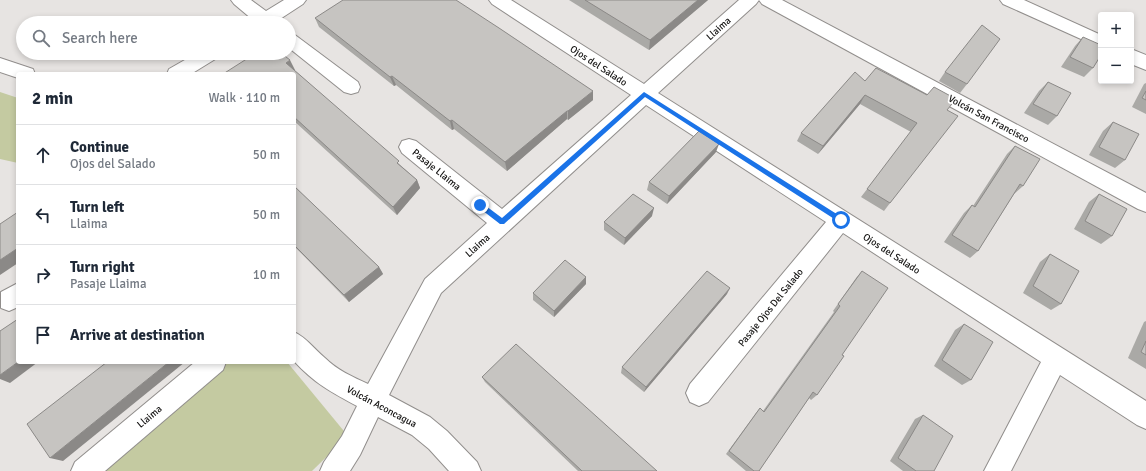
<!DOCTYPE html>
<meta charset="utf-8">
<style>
:root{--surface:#fff;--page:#f2f2f3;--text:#1f2937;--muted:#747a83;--line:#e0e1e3}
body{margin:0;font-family:Signika,sans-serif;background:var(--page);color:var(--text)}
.controls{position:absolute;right:12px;top:12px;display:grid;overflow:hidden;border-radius:4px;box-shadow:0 2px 6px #0003}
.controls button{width:36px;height:36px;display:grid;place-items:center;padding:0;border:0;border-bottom:1px solid var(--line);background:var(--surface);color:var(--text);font:20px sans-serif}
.stop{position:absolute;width:12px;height:12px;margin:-9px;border:3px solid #1a73e8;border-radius:50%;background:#fff}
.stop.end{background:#1a73e8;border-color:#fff;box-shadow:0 1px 4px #0008}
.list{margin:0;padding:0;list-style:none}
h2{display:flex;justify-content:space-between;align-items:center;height:52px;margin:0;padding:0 16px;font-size:17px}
h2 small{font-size:13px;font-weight:400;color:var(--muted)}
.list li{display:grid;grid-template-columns:26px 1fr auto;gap:12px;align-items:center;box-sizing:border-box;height:60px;padding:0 16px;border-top:1px solid var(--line)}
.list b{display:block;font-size:15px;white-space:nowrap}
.list p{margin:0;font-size:13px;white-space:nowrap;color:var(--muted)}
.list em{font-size:13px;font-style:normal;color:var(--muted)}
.icon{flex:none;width:22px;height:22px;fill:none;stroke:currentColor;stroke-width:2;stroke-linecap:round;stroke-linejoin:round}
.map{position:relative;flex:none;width:1146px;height:471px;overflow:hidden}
.search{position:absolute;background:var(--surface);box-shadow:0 2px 6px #0003;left:16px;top:16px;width:280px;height:44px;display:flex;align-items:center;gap:10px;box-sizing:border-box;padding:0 14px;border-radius:22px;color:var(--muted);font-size:15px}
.panel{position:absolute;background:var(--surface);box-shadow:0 2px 6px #0003;left:16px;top:72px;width:280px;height:292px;border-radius:4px}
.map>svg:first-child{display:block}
.green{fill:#c4caa1}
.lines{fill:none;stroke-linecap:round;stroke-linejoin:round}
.minor-casing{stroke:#918e8c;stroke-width:2}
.minor{fill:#fff;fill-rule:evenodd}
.wall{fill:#aaa9a6}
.shaded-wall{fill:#8b8987}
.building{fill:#c6c4c1;stroke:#8b8987}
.route{fill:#1a73e8}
.labels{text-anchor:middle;stroke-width:3.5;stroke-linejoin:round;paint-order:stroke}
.street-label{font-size:10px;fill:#131211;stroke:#fff}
</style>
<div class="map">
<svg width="1146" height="471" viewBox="0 0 1146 471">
<rect width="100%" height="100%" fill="#e7e4e2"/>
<g class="green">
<polygon points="0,92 18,98 18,163 0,159"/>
<polygon points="228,362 287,362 348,436 312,471 103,471"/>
</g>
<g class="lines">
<g class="minor-casing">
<g id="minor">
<polygon points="231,0 251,0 266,11 284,0 306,0 303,4 277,21 278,23 251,23 253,20 234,4"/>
<path d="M489,0H511L644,84L739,0H759L756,4L658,93L1146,401V429L1137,425L1060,375L1011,471H984L1041,362L843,233L708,402L699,406L690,402L686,393L690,384L826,222L646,105L441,293L389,395L430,417L447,431L477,462L481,471H449L429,449L412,435L378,417L360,455L350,471H320L324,462L342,436L357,406C331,392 314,383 294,361V332C307,338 314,349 325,358C337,370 353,377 368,384L425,279L487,223L402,153L399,147L402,141L409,139L416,141L502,209L631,95L492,4Z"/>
<polygon points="759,0 782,0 1146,193 1146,212 1138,209 762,4"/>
<polygon points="1000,0 1024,0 1101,35 1101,48 1003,4"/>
<polygon points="289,33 295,35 358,82 360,87 358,92 351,94 344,92 289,48"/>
<polygon points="1131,49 1146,55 1146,70 1131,64"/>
<polygon points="197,53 220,53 217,58 191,74 167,74 169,69"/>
<polygon points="0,58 33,69 35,74 18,74 18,78 0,72"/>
<polygon points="18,283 18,307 9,311 1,308 1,292"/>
<polygon points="195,362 226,362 223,370 105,471 71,471 75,462"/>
</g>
</g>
<use href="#minor" class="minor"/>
</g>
<g class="wall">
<polygon points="569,0 708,0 649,50"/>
<polygon points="315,18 593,100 568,120 567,119 507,171 454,129 452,130 396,85 394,86 319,27"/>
<polygon points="1083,37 1093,68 1084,77 1061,67 1075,46"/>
<polygon points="294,70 417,180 420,188 397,215 294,121 294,74 223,74 295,70"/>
<polygon points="945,72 967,84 960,93 939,81"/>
<polygon points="865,81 927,95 947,110 890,203 884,211 861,197 911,132 860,104 818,154 797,141 801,133"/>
<polygon points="1048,82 1057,116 1048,125 1024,113 1039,91"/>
<polygon points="1146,83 1146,114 1132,107 1144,84"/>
<polygon points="1113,122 1125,160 1115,168 1089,155 1103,131"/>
<polygon points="1015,146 1023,186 1014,194 978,251 970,258 944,242 964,213 972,205 973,206 1007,154"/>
<polygon points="716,152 667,204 647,190 649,182"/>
<polygon points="294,186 379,267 383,274 349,302 294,246"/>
<polygon points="1099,194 1112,236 1101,244 1074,229 1089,202"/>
<polygon points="652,216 624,245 604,230 604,222"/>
<polygon points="1050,254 1061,304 1051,310 1023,293 1040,262"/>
<polygon points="862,271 842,355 817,395 811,400 809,398 759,471 746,471 726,454 756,413 760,408 763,411 834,312 833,311 856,278"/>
<polygon points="586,284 554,317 533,300 533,293"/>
<polygon points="727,294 644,392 621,373 622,367"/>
<polygon points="1146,321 1146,369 1128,358 1144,322"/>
<polygon points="964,324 971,380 962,385 934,366 955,330"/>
<polygon points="482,377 657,471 578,471 485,382"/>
<polygon points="923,415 934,471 903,471 890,461 915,419"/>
</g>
<g class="shaded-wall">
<polygon points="698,0 708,0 649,50 650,40"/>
<polygon points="290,60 295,70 291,72 286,63"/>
<polygon points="392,76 396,85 394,86 390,77"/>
<polygon points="593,91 593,100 568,120 568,111"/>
<polygon points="865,95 860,104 818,154 823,146"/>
<polygon points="567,111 567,119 507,171 505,162"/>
<polygon points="452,120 454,129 452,130 450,121"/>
<polygon points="719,144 716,152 667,204 669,196"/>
<polygon points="417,180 420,188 397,215 393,207"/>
<polygon points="654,208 652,216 624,245 625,238"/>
<polygon points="18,248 18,263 0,275 0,260"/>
<polygon points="379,267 383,274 349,302 344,295"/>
<polygon points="586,277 586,284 554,317 554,311"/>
<polygon points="730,288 727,294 644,392 646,387"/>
<polygon points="18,362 38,362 10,383 0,379 0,375"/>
<polygon points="169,362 185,362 63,461 50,458"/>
</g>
<g class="building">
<polygon points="343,0 456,0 499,28 593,91 568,111 567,111 505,162 452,120 450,121 392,76 390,77 315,18"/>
<polygon points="585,0 698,0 650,40"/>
<polygon points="982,25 1000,39 967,84 945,72"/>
<polygon points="1083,37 1101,45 1101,55 1093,68 1070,57"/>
<polygon points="256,53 281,53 290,60 286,63 399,161 397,163 417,180 393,207 294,117 294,74 223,74"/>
<polygon points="876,68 927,95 934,87 956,99 947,110 958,116 890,203 867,189 917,123 865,95 823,146 801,133 855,72 865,81"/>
<polygon points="1048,82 1071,93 1057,116 1033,104"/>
<polygon points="1146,91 1146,100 1142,98"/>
<polygon points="1113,122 1139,134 1125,160 1099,147"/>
<polygon points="699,131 719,144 669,196 649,182"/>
<polygon points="1015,146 1040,159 1023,186 1020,184 978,251 952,235 972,205 975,207"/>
<polygon points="294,186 379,267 344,295 294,245"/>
<polygon points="633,194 654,208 625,238 604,222"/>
<polygon points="1099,194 1127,209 1112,236 1085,221"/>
<polygon points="18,212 18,248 0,260 0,224"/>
<polygon points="1050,254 1079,271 1061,304 1033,286"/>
<polygon points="565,260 586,277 554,311 533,293"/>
<polygon points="707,271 730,288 646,387 622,367"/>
<polygon points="862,271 888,288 842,355 844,356 817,395 813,392 759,471 754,471 729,451 760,408 764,412 840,306 838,304"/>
<polygon points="18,319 18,362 0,375 0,331"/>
<polygon points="964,324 993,342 971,380 942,360"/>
<polygon points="1146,341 1146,355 1141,352"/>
<polygon points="516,344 657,471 582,471 482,377"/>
<polygon points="107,362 169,362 50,458 27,424"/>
<polygon points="923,415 953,436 934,471 916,471 898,458"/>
</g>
<polygon class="route" points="644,92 843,218 843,222 839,222 645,97 504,224 500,224 478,207 478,203 482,203 502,218"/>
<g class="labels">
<g class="street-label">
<text transform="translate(718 28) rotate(-42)" y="4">Llaima</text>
<text transform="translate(599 65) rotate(33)" y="4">Ojos del Salado</text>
<text transform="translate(989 118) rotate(28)" y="4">Volcán San Francisco</text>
<text transform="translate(437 169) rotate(39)" y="4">Pasaje Llaima</text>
<text transform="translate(477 245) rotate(-42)" y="4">Llaima</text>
<text transform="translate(892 253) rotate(33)" y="4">Ojos del Salado</text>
<text transform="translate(770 307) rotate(-51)" y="4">Pasaje Ojos Del Salado</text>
<text transform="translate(382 406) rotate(28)" y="4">Volcán Aconcagua</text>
<text transform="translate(149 416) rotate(-40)" y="4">Llaima</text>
</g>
</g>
</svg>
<div class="controls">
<button>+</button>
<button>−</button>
</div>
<div class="stop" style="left:841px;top:220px"></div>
<div class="stop end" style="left:480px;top:205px"></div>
<div class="search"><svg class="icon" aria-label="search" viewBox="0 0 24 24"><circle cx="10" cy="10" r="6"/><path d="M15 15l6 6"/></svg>Search here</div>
<section class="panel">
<h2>2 min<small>Walk · 110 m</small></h2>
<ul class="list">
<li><svg class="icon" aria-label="ahead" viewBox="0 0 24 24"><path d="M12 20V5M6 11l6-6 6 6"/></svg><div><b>Continue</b><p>Ojos del Salado</p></div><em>50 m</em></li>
<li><svg class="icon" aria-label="left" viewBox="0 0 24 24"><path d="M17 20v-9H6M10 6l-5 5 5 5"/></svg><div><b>Turn left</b><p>Llaima</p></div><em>50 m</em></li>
<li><svg class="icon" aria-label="right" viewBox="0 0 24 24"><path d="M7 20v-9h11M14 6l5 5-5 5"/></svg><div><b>Turn right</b><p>Pasaje Llaima</p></div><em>10 m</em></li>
<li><svg class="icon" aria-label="arrive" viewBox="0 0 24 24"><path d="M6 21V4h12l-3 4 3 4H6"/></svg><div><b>Arrive at destination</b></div></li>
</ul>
</section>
</div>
